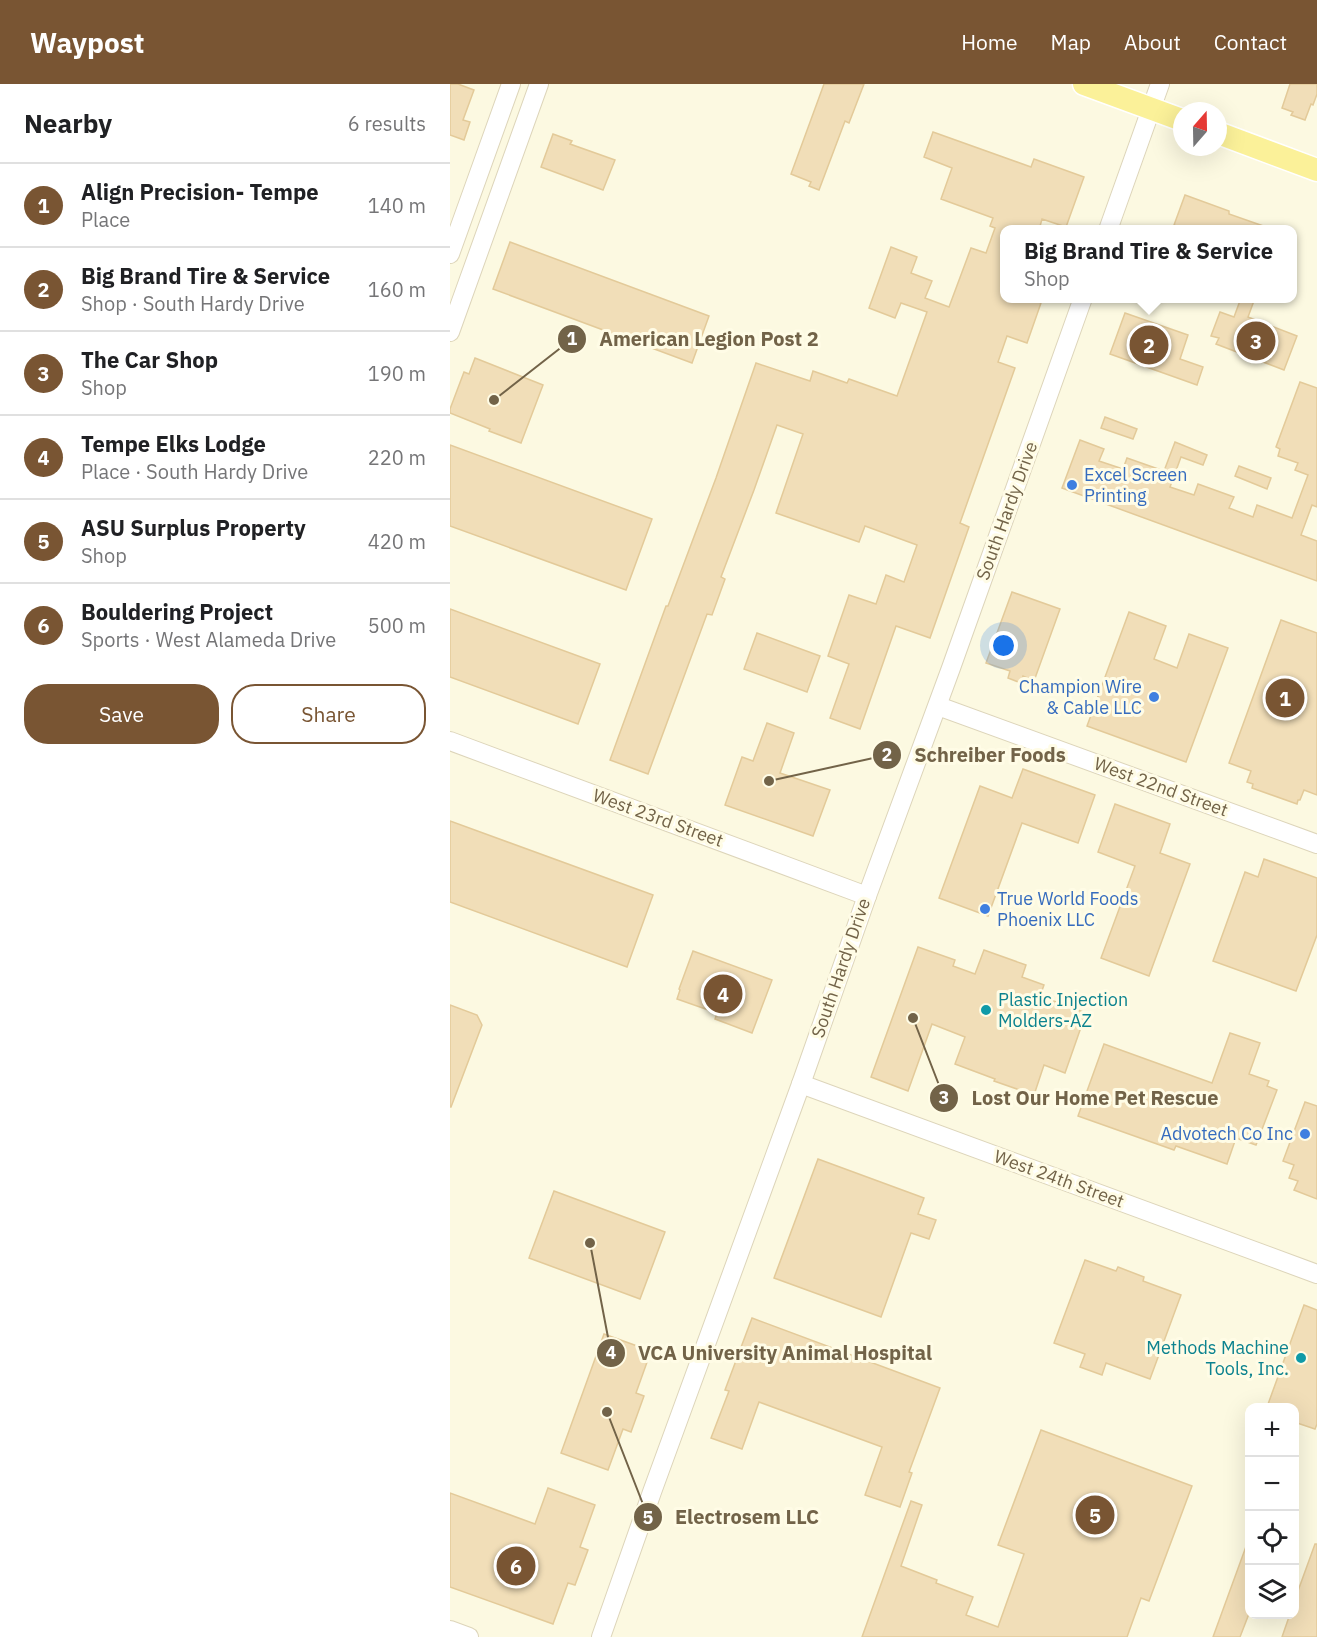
<!DOCTYPE html>
<meta charset="utf-8">
<style>
:root{--surface:#fff;--page:#f2f2f2;--text:#202124;--muted:#757577;--line:#e0e0e0;--accent:#795533}
body{margin:0;font-family:"IBM Plex Sans",sans-serif;background:var(--page);color:var(--text)}
.controls{position:absolute;right:18px;bottom:18px;display:grid;overflow:hidden;border-radius:12px;box-shadow:0 6px 24px #0002}
.controls button{width:54px;height:54px;display:grid;place-items:center;padding:0;border:0;border-bottom:2px solid var(--line);background:var(--surface);color:var(--text);font:30px sans-serif}
.compass{position:absolute;left:723px;top:18px;width:54px;height:54px;border-radius:50%;background:var(--surface);box-shadow:0 6px 24px #0002;rotate:20deg}
.you{position:absolute;left:554px;top:562px;width:21px;height:21px;margin:-15px;border:4px solid #fff;border-radius:50%;background:#1a73e8;box-shadow:0 0 0 9px #1a73e833}
.badge{display:grid;place-items:center;width:39px;height:39px;border-radius:50%;background:var(--accent);color:#fff;font-size:20px;font-weight:700}
.pin{position:absolute;translate:-50% -50%;border:3px solid #fff;box-shadow:0 2px 6px #0006}
.popup{position:absolute;left:550px;top:141px;width:297px;height:78px;box-sizing:border-box;display:grid;place-content:center;border-radius:12px;background:var(--surface);filter:drop-shadow(0 2px 4px #0005);font-size:20px;white-space:nowrap;color:var(--muted)}
.popup b{font-size:22px;color:var(--text)}
.popup::after{content:'';position:absolute;left:50%;top:100%;margin-left:-12px;border:12px solid transparent;border-top-color:var(--surface)}
.list{margin:0;padding:0;list-style:none}
h2{display:flex;justify-content:space-between;align-items:center;height:78px;margin:0;padding:0 24px;font-size:26px}
h2 small{font-size:20px;font-weight:400;color:var(--muted)}
.list li{display:grid;grid-template-columns:39px 1fr auto;gap:18px;align-items:center;box-sizing:border-box;height:84px;padding:0 24px;border-top:2px solid var(--line)}
.list b{display:block;font-size:22px;white-space:nowrap}
.list p{margin:0;font-size:20px;white-space:nowrap;color:var(--muted)}
.list em{font-size:20px;font-style:normal;color:var(--muted)}
.actions{display:flex;gap:12px;padding:18px 24px}
.actions a{flex:1;padding:14px 0;border:2px solid var(--accent);border-radius:24px;text-align:center;font-size:21px;color:var(--accent)}
.actions .main{background:var(--accent);color:#fff}
.icon{flex:none;width:33px;height:33px;fill:none;stroke:currentColor;stroke-width:2;stroke-linecap:round;stroke-linejoin:round}
.map{position:relative;flex:none;width:867px;height:1553px;overflow:hidden}
header{display:flex;align-items:center;gap:36px;box-sizing:border-box;height:84px;padding:0 30px;background:var(--accent);color:#fff}
header strong{font-size:28px}
nav{display:flex;gap:33px;margin-inline-start:auto;font-size:21px}
main{display:flex}
aside{flex:1;background:var(--surface)}
.map>svg:first-child{display:block}
.building{fill:#f1deb8;stroke:#e3ca99;stroke-width:1.5}
.lines{fill:none;stroke-linecap:round;stroke-linejoin:round}
.minor-casing{stroke:#ddd5ba;stroke-width:20}
.major-casing{stroke:#fff;stroke-width:25}
.minor{stroke:#fff;stroke-width:18}
.major{stroke:#fbf199;stroke-width:22}
.shop-dot{fill:#3f7fe0;stroke:#fffce6;stroke-width:2}
.culture-dot{fill:#0f9aa8;stroke:#fffce6;stroke-width:2}
.labels{text-anchor:middle;stroke-width:6;stroke-linejoin:round;paint-order:stroke}
.shop-label{font-size:18px;fill:#366cbe;stroke:#fffce6;text-anchor:start}
.street-label{font-size:18px;fill:#726348;stroke:#fffce6}
.culture-label{font-size:18px;fill:#0d838f;stroke:#fffce6;text-anchor:start}
.leader{fill:none;stroke:#726348;stroke-width:2}
.callout-dot{fill:#726348;stroke:#fffce6;stroke-width:2}
.mark-label{font-size:18px;text-anchor:middle;font-weight:bold;fill:#fff}
.callout-label{font-size:20px;text-anchor:middle;font-weight:bold;fill:#726348;stroke:#fffce6;stroke-width:6;stroke-linejoin:round;paint-order:stroke}
</style>
<header>
<strong>Waypost</strong>
<nav><a>Home</a><a>Map</a><a>About</a><a>Contact</a></nav>
</header>
<main>
<aside>
<h2>Nearby<small>6 results</small></h2>
<ul class="list">
<li><span class="badge">1</span><div><b>Align Precision- Tempe</b><p>Place</p></div><em>140 m</em></li>
<li><span class="badge">2</span><div><b>Big Brand Tire &amp; Service</b><p>Shop · South Hardy Drive</p></div><em>160 m</em></li>
<li><span class="badge">3</span><div><b>The Car Shop</b><p>Shop</p></div><em>190 m</em></li>
<li><span class="badge">4</span><div><b>Tempe Elks Lodge</b><p>Place · South Hardy Drive</p></div><em>220 m</em></li>
<li><span class="badge">5</span><div><b>ASU Surplus Property</b><p>Shop</p></div><em>420 m</em></li>
<li><span class="badge">6</span><div><b>Bouldering Project</b><p>Sports · West Alameda Drive</p></div><em>500 m</em></li>
</ul>
<div class="actions"><a class="main">Save</a><a>Share</a></div>
</aside>
<div class="map">
<svg width="867" height="1553" viewBox="0 0 867 1553">
<rect width="100%" height="100%" fill="#fcf9e1"/>
<g class="building">
<polygon points="0,0 8,0 24,6 13,36 20,38 14,56 0,51"/>
<polygon points="374,0 414,0 399,39 395,37 369,106 359,102 361,98 341,90"/>
<polygon points="840,0 867,0 867,10 863,21 861,20 855,36 841,31 843,28 832,24"/>
<polygon points="483,48 581,83 584,75 634,93 616,143 592,135 589,146 555,146 555,214 579,214 591,219 577,259 557,252 548,278 565,284 510,439 519,443 480,554 446,542 410,645 380,634 399,580 378,572 399,511 426,520 436,491 454,498 467,461 415,442 409,458 326,429 353,350 327,341 304,406 271,493 275,495 262,531 257,530 198,690 160,676 216,522 218,522 266,394 306,279 360,297 363,287 397,299 399,295 447,312 477,228 451,219 445,234 419,224 441,163 467,173 461,189 482,197 475,214 499,223 521,164 536,169 545,144 540,142 543,134 491,115 502,84 474,73"/>
<polygon points="103,50 122,57 120,60 165,76 153,106 91,83"/>
<polygon points="735,111 779,127 779,130 819,144 818,146 736,146 724,141"/>
<polygon points="60,158 259,232 242,279 43,205"/>
<polygon points="791,214 805,214 798,233 847,252 834,286 766,260 769,254 761,252 770,228 784,233"/>
<polygon points="675,229 738,251 730,275 753,283 747,301 660,270"/>
<polygon points="25,274 93,301 71,359 39,347 40,345 0,329 0,325 14,288 19,290"/>
<polygon points="850,298 867,304 867,423 862,421 851,451 867,457 867,497 612,404 630,356 654,365 649,377 673,385 677,374 714,387 725,358 757,371 753,381 731,373 720,403 744,411 748,400 784,413 779,424 803,433 807,421 842,434 858,391 845,386 848,379 828,372 830,365 826,363"/>
<polygon points="655,333 687,345 683,355 651,344"/>
<polygon points="0,361 202,435 176,506 0,442"/>
<polygon points="789,382 821,394 817,405 785,392"/>
<polygon points="562,508 610,525 584,597 573,592 571,599 558,594 560,587 536,579"/>
<polygon points="0,525 150,580 128,640 0,593"/>
<polygon points="679,528 716,542 704,575 727,584 739,550 778,564 736,678 637,642"/>
<polygon points="831,536 867,549 867,711 854,706 850,716 848,716 847,720 802,704 803,700 797,698 801,687 779,679"/>
<polygon points="307,549 370,572 357,608 294,585"/>
<polygon points="317,639 344,649 330,689 380,706 363,752 275,721 292,673 303,677"/>
<polygon points="573,685 645,711 628,759 572,739 538,832 489,814 530,702 562,714"/>
<polygon points="665,720 720,740 710,769 740,780 699,892 651,874 685,782 648,768"/>
<polygon points="0,737 203,811 177,883 0,818"/>
<polygon points="814,775 867,794 867,851 846,907 763,877 795,788 808,793"/>
<polygon points="468,863 505,876 503,882 525,890 534,866 576,881 572,893 594,901 590,912 636,929 615,989 594,981 584,1011 544,997 545,995 505,980 515,953 482,940 458,1007 421,993"/>
<polygon points="243,867 322,896 302,949 265,935 267,929 227,915 230,906 229,905"/>
<polygon points="0,921 27,931 32,941 1,1023 0,1023"/>
<polygon points="780,949 810,959 799,990 819,997 817,1002 827,1006 806,1061 786,1054 777,1080 726,1062 724,1066 628,1032 654,960 762,999"/>
<polygon points="855,1018 867,1022 867,1115 844,1106 848,1097 839,1094 844,1081 833,1077"/>
<polygon points="368,1075 474,1114 468,1130 486,1136 479,1155 461,1149 431,1233 324,1194"/>
<polygon points="104,1107 215,1148 190,1215 79,1174"/>
<polygon points="635,1176 666,1187 668,1183 694,1193 693,1197 731,1211 700,1295 656,1279 652,1291 630,1283 635,1270 604,1259"/>
<polygon points="854,1221 867,1226 867,1340 865,1345 844,1338 844,1323 817,1323"/>
<polygon points="302,1234 490,1304 459,1388 462,1389 450,1423 415,1411 432,1363 309,1318 292,1365 261,1354 279,1307 275,1306"/>
<polygon points="154,1250 201,1267 186,1309 194,1312 181,1348 173,1345 158,1386 111,1369"/>
<polygon points="591,1346 742,1402 699,1517 691,1514 677,1553 412,1553 461,1417 472,1421 451,1482 487,1496 486,1499 523,1513 516,1531 548,1543 574,1470 548,1461"/>
<polygon points="98,1404 145,1421 130,1463 138,1466 125,1501 118,1499 103,1540 0,1503 0,1409 85,1440"/>
<polygon points="798,1457 800,1458 800,1527 790,1553 763,1553"/>
<polygon points="865,1460 867,1460 867,1553 832,1553 840,1530 844,1530 844,1518"/>
</g>
<g class="lines">
<g class="minor-casing">
<g id="minor">
<polyline points="658,146 710,0"/>
<polyline points="0,170 61,0"/>
<polyline points="0,248 89,0"/>
<polyline points="488,622 867,760"/>
<polyline points="0,657 417,812"/>
<polyline points="351,1000 867,1190"/>
<polyline points="0,1546 19,1553"/>
<polyline points="151,1553 202,1408 351,1000 417,812 501,584 633,214"/>
</g>
</g>
<g class="major-casing">
<g id="major">
<polyline points="634,0 732,36"/>
<polyline points="768,49 867,86"/>
</g>
</g>
<use href="#minor" class="minor"/>
<use href="#major" class="major"/>
</g>
<g class="shop-dot">
<circle cx="622" cy="401" r="6"/>
<circle cx="704" cy="613" r="6"/>
<circle cx="535" cy="825" r="6"/>
<circle cx="855" cy="1050" r="6"/>
</g>
<g class="culture-dot">
<circle cx="536" cy="926" r="6"/>
<circle cx="851" cy="1274" r="6"/>
</g>
<g class="labels">
<g class="shop-label">
<text x="634" y="397">Excel Screen<tspan x="634" dy="21">Printing</tspan></text>
<text x="692" y="609" text-anchor="end">Champion Wire<tspan x="692" dy="21">&amp; Cable LLC</tspan></text>
<text x="547" y="821">True World Foods<tspan x="547" dy="21">Phoenix LLC</tspan></text>
<text x="843" y="1056" text-anchor="end">Advotech Co Inc</text>
</g>
<g class="street-label">
<text transform="translate(557 427) rotate(-70)" y="6">South Hardy Drive</text>
<text transform="translate(711 703) rotate(20)" y="6">West 22nd Street</text>
<text transform="translate(208 734) rotate(20)" y="6">West 23rd Street</text>
<text transform="translate(391 884) rotate(-71)" y="6">South Hardy Drive</text>
<text transform="translate(609 1095) rotate(20)" y="6">West 24th Street</text>
</g>
<g class="culture-label">
<text x="548" y="922">Plastic Injection<tspan x="548" dy="21">Molders-AZ</tspan></text>
<text x="839" y="1270" text-anchor="end">Methods Machine<tspan x="839" dy="21">Tools, Inc.</tspan></text>
</g>
</g>
<path class="leader" d="M44 316L122 255M319 697L437 671M463 934L494 1014M140 1159L161 1269M157 1328L198 1433"/>
<g class="callout-dot">
<circle cx="44" cy="316" r="6"/>
<circle cx="319" cy="697" r="6"/>
<circle cx="463" cy="934" r="6"/>
<circle cx="140" cy="1159" r="6"/>
<circle cx="157" cy="1328" r="6"/>
<circle cx="122" cy="255" r="15"/>
<circle cx="437" cy="671" r="15"/>
<circle cx="494" cy="1014" r="15"/>
<circle cx="161" cy="1269" r="15"/>
<circle cx="198" cy="1433" r="15"/>
</g>
<g class="mark-label">
<text x="122" y="261">1</text>
<text x="437" y="677">2</text>
<text x="494" y="1020">3</text>
<text x="161" y="1275">4</text>
<text x="198" y="1440">5</text>
</g>
<g class="callout-label">
<text x="259" y="262">American Legion Post 2</text>
<text x="540" y="678">Schreiber Foods</text>
<text x="645" y="1021">Lost Our Home Pet Rescue</text>
<text x="335" y="1276">VCA University Animal Hospital</text>
<text x="297" y="1440">Electrosem LLC</text>
</g>
</svg>
<div class="controls">
<button>+</button>
<button>−</button>
<button><svg class="icon" aria-label="locate" viewBox="0 0 24 24"><circle cx="12" cy="12" r="6"/><path d="M12 2v4M12 18v4M2 12h4M18 12h4"/></svg></button>
<button><svg class="icon" aria-label="layers" viewBox="0 0 24 24"><path d="M12 4l9 5-9 5-9-5zM3 14l9 5 9-5"/></svg></button>
</div>
<svg class="compass" viewBox="-18 -18 36 36"><path d="M0-13l5 13h-10z" fill="#e53935"/><path d="M0 13l5-13h-10z" fill="#757577"/></svg>
<div class="you"></div>
<div class="pin badge" style="left:835px;top:614px">1</div>
<div class="pin badge" style="left:699px;top:261px">2</div>
<div class="popup"><b>Big Brand Tire &amp; Service</b>Shop</div>
<div class="pin badge" style="left:806px;top:257px">3</div>
<div class="pin badge" style="left:273px;top:910px">4</div>
<div class="pin badge" style="left:645px;top:1431px">5</div>
<div class="pin badge" style="left:66px;top:1482px">6</div>
</div>
</main>
